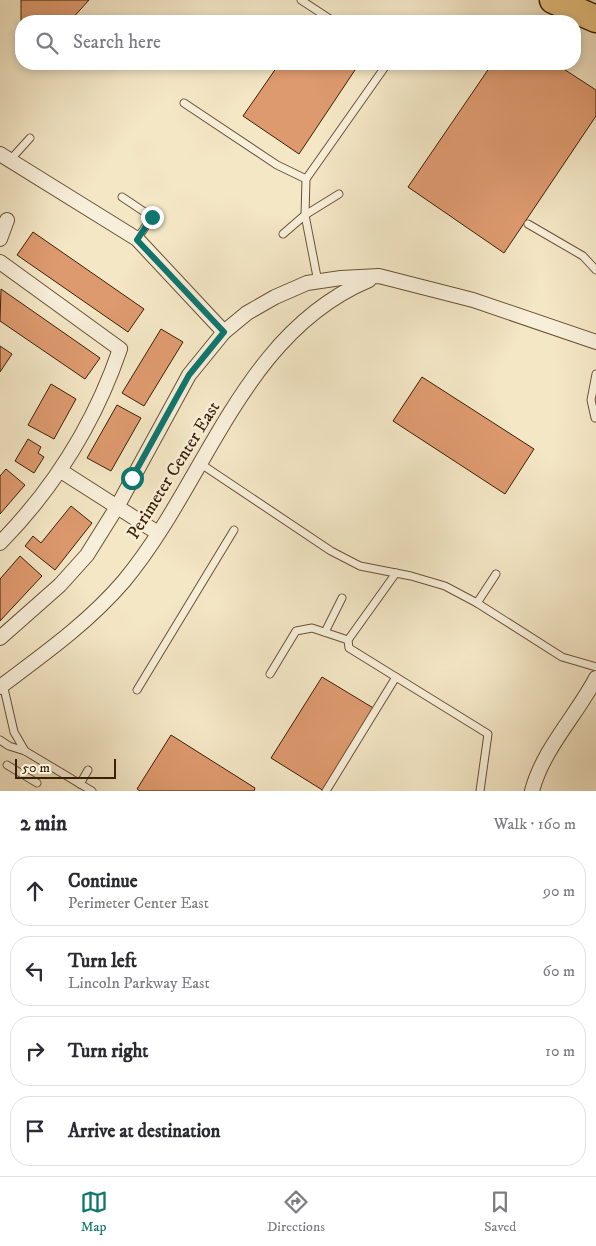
<!DOCTYPE html>
<meta charset="utf-8">
<style>
:root{--surface:#fff;--page:#f2f2f3;--text:#2b2b33;--muted:#7c7c81;--line:#e1e1e2;--accent:#0f766e}
body{margin:0;font-family:"IM FELL DW Pica",serif;background:var(--page);color:var(--text)}
.scale{position:absolute;left:15px;bottom:12px;width:101px;box-sizing:border-box;padding-left:5px;border:2px solid #3b2003;border-top:0;font-size:14px;line-height:18px;white-space:nowrap;color:#3b2003;-webkit-text-stroke:4px #f8efda;paint-order:stroke}
.stop{position:absolute;width:15px;height:15px;margin:-11px;border:4px solid #0f766e;border-radius:50%;background:#fff}
.stop.end{background:#0f766e;border-color:#fff;box-shadow:0 1px 5px #0008}
.list{margin:0;padding:0;list-style:none}
h2{display:flex;justify-content:space-between;align-items:center;height:65px;margin:0;padding:0 20px;font-size:21px}
h2 small{font-size:16px;font-weight:400;color:var(--muted)}
.list li{display:grid;grid-template-columns:32px 1fr auto;gap:15px;align-items:center;box-sizing:border-box;height:70px;margin:0 10px 10px;padding:0 10px;border:1px solid var(--line);border-radius:20px}
.list b{display:block;font-size:19px;white-space:nowrap}
.list p{margin:0;font-size:16px;white-space:nowrap;color:var(--muted)}
.list em{font-size:16px;font-style:normal;color:var(--muted)}
.icon{flex:none;width:28px;height:28px;fill:none;stroke:currentColor;stroke-width:2;stroke-linecap:round;stroke-linejoin:round}
.map{position:relative;flex:none;width:596px;height:791px;overflow:hidden}
.search{position:absolute;background:var(--surface);box-shadow:0 2px 8px #0003;left:15px;right:15px;top:15px;height:55px;display:flex;align-items:center;gap:12px;box-sizing:border-box;padding:0 18px;border-radius:20px;color:var(--muted);font-size:19px}
.sheet{height:385px;background:var(--surface)}
nav{display:flex;justify-content:space-around;align-items:center;box-sizing:border-box;height:70px;border-top:1px solid var(--line);background:var(--surface);font-size:14px;color:var(--muted)}
nav a{display:grid;justify-items:center;gap:2px}
nav .on{color:var(--accent)}
.map>svg:first-child{display:block}
.building{fill:#de9a6f;stroke:#3b2003}
.lines{fill:none;stroke-linecap:round;stroke-linejoin:round}
.lane-casing{stroke:#695234;stroke-width:9}
.street-casing{stroke:#695234;stroke-width:16}
.highway-casing{stroke:#3b2003;stroke-width:29}
.lane{stroke:#f8efda;stroke-width:7}
.street{stroke:#f8efda;stroke-width:14}
.highway{stroke:#eac483;stroke-width:26}
.route{stroke:#0f766e;stroke-width:6}
.labels{text-anchor:middle;stroke-width:5;stroke-linejoin:round;paint-order:stroke}
.street-label{font-size:18px;fill:#3b2003;stroke:#f8efda}
</style>
<div class="map">
<svg width="596" height="791" viewBox="0 0 596 791">
<rect width="100%" height="100%" fill="#f4e7c6"/>
<filter id="stains"><feTurbulence type="fractalNoise" baseFrequency=".004" numOctaves="4"/><feColorMatrix values="0 0 0 0 .2 0 0 0 0 .09 0 0 0 0 .02 0 0 0 .5 -.17"/></filter>
<radialGradient id="worn" r=".72"><stop offset=".6" stop-color="#630" stop-opacity="0"/><stop offset="1" stop-color="#630" stop-opacity=".3"/></radialGradient>
<g class="building">
<polygon points="21,0 89,0 70,21 21,21 21,33"/>
<polygon points="279,64 359,64 299,154 243,116"/>
<polygon points="492,64 556,64 596,90 596,116 504,253 408,187"/>
<polygon points="33,232 144,309 128,332 17,255"/>
<polygon points="1,289 100,358 85,379 0,321"/>
<polygon points="161,329 183,342 144,406 122,393"/>
<polygon points="0,346 12,354 0,372"/>
<polygon points="422,377 534,449 505,494 393,421"/>
<polygon points="51,384 76,399 54,439 28,425"/>
<polygon points="117,405 141,418 111,471 87,458"/>
<polygon points="28,439 41,447 38,453 44,457 34,473 15,461"/>
<polygon points="6,469 25,485 0,514 0,476"/>
<polygon points="71,506 92,523 55,570 25,546 33,536 41,543"/>
<polygon points="20,556 42,576 0,621 0,579"/>
<polygon points="322,677 375,709 324,791 271,758"/>
<polygon points="171,735 255,788 254,791 140,791 137,789"/>
</g>
<g class="lines">
<g class="lane-casing">
<g id="lane">
<polyline points="301,0 333,21"/>
<polyline points="184,103 277,165 306,179"/>
<polyline points="11,159 30,138"/>
<polyline points="122,197 152,217 137,239"/>
<polyline points="528,224 583,256 596,270"/>
<polyline points="283,234 305,215 339,194"/>
<polyline points="318,282 305,215 306,179 387,64"/>
<polyline points="595,418 591,400 596,374"/>
<polyline points="201,464 331,551 360,566 411,576 445,586 477,603"/>
<polyline points="396,573 348,640 349,648 488,734 480,791"/>
<polyline points="496,574 477,603 562,657 596,667"/>
<polyline points="325,632 342,598"/>
<polyline points="270,674 296,631 312,628 348,640"/>
<polyline points="3,684 14,732 25,751"/>
<polyline points="137,690 234,530"/>
<polyline points="0,740 9,746 25,751 92,791"/>
<polyline points="7,765 37,783"/>
<polyline points="80,784 88,770"/>
<polyline points="326,791 396,677"/>
</g>
</g>
<g class="street-casing">
<g id="street">
<polyline points="0,154 137,239 224,332"/>
<polyline points="0,239 7,220"/>
<path d="M0,262L120,349C95,422 54,488 0,543"/>
<polyline points="61,471 158,533"/>
<polyline points="0,638 60,585 87,555 117,507 189,375 224,332 247,313 275,297 307,283 341,278 379,276 473,300 596,342"/>
<path d="M0,687C44,654 88,623 124,581C206,483 242,333 369,280"/>
<path d="M532,791C543,749 576,716 596,678"/>
</g>
</g>
<g class="highway-casing">
<polyline id="highway" points="553,0 596,19"/>
</g>
<use href="#lane" class="lane"/>
<use href="#street" class="street"/>
<use href="#highway" class="highway"/>
</g>
<g class="lines">
<polyline class="route" points="132,478 189,375 224,332 137,240 152,217"/>
</g>
<g class="labels">
<g class="street-label">
<text transform="translate(173 470) rotate(-58)" y="6">Perimeter Center East</text>
</g>
</g>
<rect width="100%" height="100%" filter="url(#stains)"/>
<rect width="100%" height="100%" fill="url(#worn)"/>
</svg>
<div class="scale">50 m</div>
<div class="stop" style="left:132px;top:478px"></div>
<div class="stop end" style="left:152px;top:217px"></div>
<div class="search"><svg class="icon" aria-label="search" viewBox="0 0 24 24"><circle cx="10" cy="10" r="6"/><path d="M15 15l6 6"/></svg>Search here</div>
</div>
<section class="sheet">
<h2>2 min<small>Walk · 160 m</small></h2>
<ul class="list">
<li><svg class="icon" aria-label="ahead" viewBox="0 0 24 24"><path d="M12 20V5M6 11l6-6 6 6"/></svg><div><b>Continue</b><p>Perimeter Center East</p></div><em>90 m</em></li>
<li><svg class="icon" aria-label="left" viewBox="0 0 24 24"><path d="M17 20v-9H6M10 6l-5 5 5 5"/></svg><div><b>Turn left</b><p>Lincoln Parkway East</p></div><em>60 m</em></li>
<li><svg class="icon" aria-label="right" viewBox="0 0 24 24"><path d="M7 20v-9h11M14 6l5 5-5 5"/></svg><div><b>Turn right</b></div><em>10 m</em></li>
<li><svg class="icon" aria-label="arrive" viewBox="0 0 24 24"><path d="M6 21V4h12l-3 4 3 4H6"/></svg><div><b>Arrive at destination</b></div></li>
</ul>
</section>
<nav>
<a class="on"><svg class="icon" aria-label="map" viewBox="0 0 24 24"><path d="M3 6l6-2 6 2 6-2v14l-6 2-6-2-6 2zM9 4v14M15 6v14"/></svg>Map</a>
<a><svg class="icon" aria-label="directions" viewBox="0 0 24 24"><path d="M12 3l9 9-9 9-9-9zM9 14v-3h6M13 9l2 2-2 2"/></svg>Directions</a>
<a><svg class="icon" aria-label="saved" viewBox="0 0 24 24"><path d="M7 4h10v16l-5-4-5 4z"/></svg>Saved</a>
</nav>
